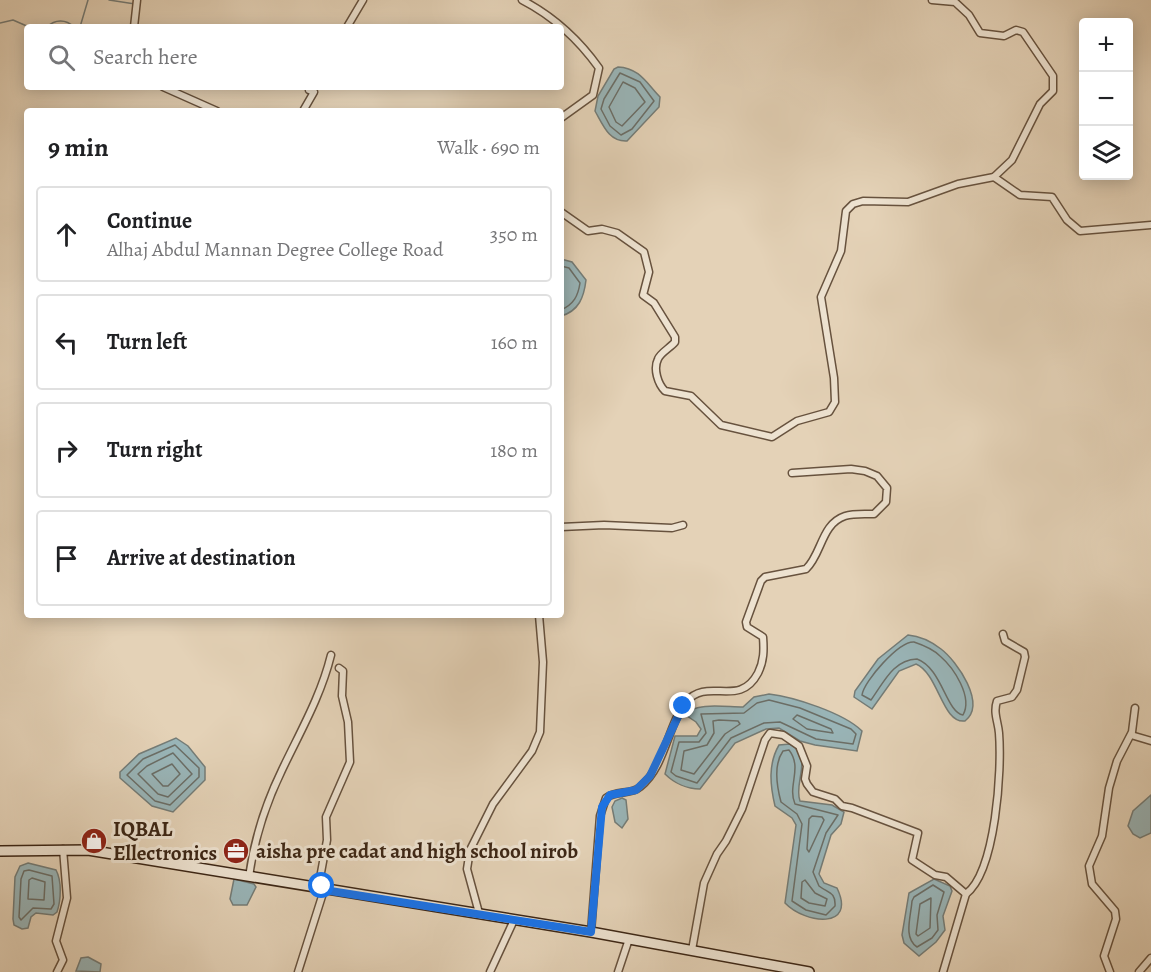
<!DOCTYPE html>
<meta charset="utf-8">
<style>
:root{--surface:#fff;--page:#f2f2f2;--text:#202124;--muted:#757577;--line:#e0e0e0}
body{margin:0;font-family:Alegreya,serif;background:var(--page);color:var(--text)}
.controls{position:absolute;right:18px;top:18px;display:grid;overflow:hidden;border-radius:6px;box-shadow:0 3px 15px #0003}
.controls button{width:54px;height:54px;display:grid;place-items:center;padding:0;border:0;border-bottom:2px solid var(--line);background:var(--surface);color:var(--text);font:30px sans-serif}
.stop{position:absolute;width:18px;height:18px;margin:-14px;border:4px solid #1a73e8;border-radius:50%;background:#fff}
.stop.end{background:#1a73e8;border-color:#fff;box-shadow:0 2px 6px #0008}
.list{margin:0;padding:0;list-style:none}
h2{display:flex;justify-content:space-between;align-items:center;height:78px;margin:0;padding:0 24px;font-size:26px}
h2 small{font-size:20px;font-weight:400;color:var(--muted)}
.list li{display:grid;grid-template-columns:39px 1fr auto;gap:18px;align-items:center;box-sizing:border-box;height:96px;margin:0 12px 12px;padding:0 12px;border:2px solid var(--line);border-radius:6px}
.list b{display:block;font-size:22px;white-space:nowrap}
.list p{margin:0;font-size:20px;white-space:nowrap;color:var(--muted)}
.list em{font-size:20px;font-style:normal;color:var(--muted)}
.icon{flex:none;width:33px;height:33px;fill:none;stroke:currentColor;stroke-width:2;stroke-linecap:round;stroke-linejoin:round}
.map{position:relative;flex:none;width:1151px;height:972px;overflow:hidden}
.search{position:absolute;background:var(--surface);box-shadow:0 3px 15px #0003;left:24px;top:24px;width:540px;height:66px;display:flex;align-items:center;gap:15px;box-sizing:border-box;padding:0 21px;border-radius:6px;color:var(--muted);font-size:22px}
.panel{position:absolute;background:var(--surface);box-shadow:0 3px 15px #0003;left:24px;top:108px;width:540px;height:510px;border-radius:6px}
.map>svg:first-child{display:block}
.water{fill:#99b5b8;stroke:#747c77;stroke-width:1.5}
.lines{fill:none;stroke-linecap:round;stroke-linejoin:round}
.shore{stroke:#6b6e67;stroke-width:1.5}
.stream{stroke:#747c77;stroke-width:1.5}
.street-casing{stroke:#67523e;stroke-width:9}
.secondary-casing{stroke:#3d2716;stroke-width:12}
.street{stroke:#ede2d0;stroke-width:6}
.secondary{stroke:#ede2d0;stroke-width:9}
.route{stroke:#1a73e8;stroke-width:8}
.labels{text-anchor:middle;stroke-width:6;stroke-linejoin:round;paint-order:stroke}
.poi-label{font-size:21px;font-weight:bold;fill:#3d2716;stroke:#ede2d0;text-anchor:start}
</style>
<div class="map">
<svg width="1151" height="972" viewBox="0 0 1151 972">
<rect width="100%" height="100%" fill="#e4d2b7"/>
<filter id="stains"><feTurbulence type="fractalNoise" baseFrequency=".00333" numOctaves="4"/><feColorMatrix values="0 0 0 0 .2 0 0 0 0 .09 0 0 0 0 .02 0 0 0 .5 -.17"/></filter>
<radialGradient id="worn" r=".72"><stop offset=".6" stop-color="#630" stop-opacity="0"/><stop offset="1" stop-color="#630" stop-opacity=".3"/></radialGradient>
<g class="water">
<path d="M618,67C640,68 647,84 660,97L659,107L627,141C609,142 603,125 595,111L598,96L614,69Z"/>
<path d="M561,259L572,262L586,280C584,297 579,311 561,316Z"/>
<path d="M908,635C919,636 932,642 941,649C957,661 987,704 965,721C942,724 939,674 916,664L899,671L872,709L854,697L855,691L878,659Z"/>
<path d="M769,694C794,697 844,713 862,731L857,751L815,745L800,741L779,728L766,729L735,743L700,789C687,789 674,783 665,774L675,736H697L701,729L696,722L684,714C698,702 725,707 743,707L754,697Z"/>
<polygon points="176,738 188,746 205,767 205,780 173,812 152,806 120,778 120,772 139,754"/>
<path d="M790,744C814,757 793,783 800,801L832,805L844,812L841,824L831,835L819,874L824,883L837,888C857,930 805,924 785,903L796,825L792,818L775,806C770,785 768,764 779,745Z"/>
<polygon points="1151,795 1151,833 1140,838 1133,834 1128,826 1133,811"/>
<polygon points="622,798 626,800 628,819 622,828 615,822 612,807 615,801"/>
<path d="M28,863L56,870C62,881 61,900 57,912L53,915L36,913L31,917L28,928L22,929L14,925L13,919L15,877L20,866Z"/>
<polygon points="234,879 254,884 256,887 247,905 233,905 230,899"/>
<polygon points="934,879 950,886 952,891 943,916 945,930 936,942 919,956 904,943 902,935 909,893"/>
<polygon points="88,957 101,964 100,972 76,971 81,958"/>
</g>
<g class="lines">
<g class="shore">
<polygon points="620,73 640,82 654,101 632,129 621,135 610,126 601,109 604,99"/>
<polygon points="623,82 635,88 645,102 622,126 616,122 609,107"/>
<path d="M561,266L569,268L580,283C578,296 574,304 561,310"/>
<path d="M914,642C923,645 933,649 940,656C954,668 973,697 963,715C946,712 942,668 917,659C893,660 884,682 871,700L862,695C864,681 899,641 914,642Z"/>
<polygon points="769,700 800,708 851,729 856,734 853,744 816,739 780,722 764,723 731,738 697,783 676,776 671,772 679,742 699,742 706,733 701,714 744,713 757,703"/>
<polygon points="797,715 831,729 833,733 807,729 793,719"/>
<polygon points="719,720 738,721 740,724 725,734 694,774 681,770 684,751 707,745 714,733 713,721"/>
<polygon points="175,745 199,768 199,777 170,805 155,801 127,775 143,759"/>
<path d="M789,750C803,768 787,786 795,804L838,815L826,833L813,872L819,886C828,893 836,892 835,906L826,915L806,910L792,901L802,824L797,814L781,802C777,787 773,765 783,751Z"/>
<polygon points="173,753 192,774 168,797 158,794 138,774 147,766"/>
<polygon points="172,764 180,774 168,786 163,786 152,774"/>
<polygon points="812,816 822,817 824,820 809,852 807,849 809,819"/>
<polygon points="29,870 52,876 54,904 51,909 33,908 21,920 19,917 21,879 24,871"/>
<polygon points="32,878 45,882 44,900 28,899 29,880"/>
<polygon points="805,880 815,893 827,899 825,906 809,903 801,898 802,882"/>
<path d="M933,885L944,892L937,915L938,930L932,938L917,947C903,938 911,916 912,901L914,897Z"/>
<polygon points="931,898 930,928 918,936 916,934 920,904"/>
</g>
<g class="stream">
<polyline points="109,0 135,4"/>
<polyline points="0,23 13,20 29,27"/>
<path d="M47,27C55,19 66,19 74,27"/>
<polyline points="80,27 88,0"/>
</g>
<g class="street-casing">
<g id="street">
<path d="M522,0C553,16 579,40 599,68L593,95L561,118"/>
<polyline points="134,27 137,0"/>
<polyline points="347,27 363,0"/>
<polyline points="163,87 217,111"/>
<polyline points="303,111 314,92 309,90 311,87"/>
<polyline points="994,177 1020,195 1052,197 1067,220 1080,231 1151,225"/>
<path d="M561,212L588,231L602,229L617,233L644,252L649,272L643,295L654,303L675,337V342C670,348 660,353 658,359C653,369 658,384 665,391L691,396L721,425L772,437L797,421L829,412L835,402L834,378L821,297L841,251L846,211L853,204L863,201L908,202L958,184L994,177L1012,160L1040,104L1053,91V76L1023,32L1016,30L1004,36L980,33L969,15L955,2L932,0"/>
<polyline points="561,527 604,525 672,528 683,525"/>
<polyline points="1131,735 1151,741"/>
<path d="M249,877C254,840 266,803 282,770C300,732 321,696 331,655"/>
<polyline points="479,913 467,869 470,850 493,804 532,751 540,732 543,662 539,615"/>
<path d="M591,932L600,816L606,798C616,790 631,795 640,787C666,766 667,726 686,702C708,676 739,709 758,673C764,661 764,650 763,637L747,627L746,622L761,581L765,577L806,569C822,554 821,524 845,516C854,513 865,514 874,514L886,502L887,488L877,476L865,471L851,469L792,473"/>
<polyline points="692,950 704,883 717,854 726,841 742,809 765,740 770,733 783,735 799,746 807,766 805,779 807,784 813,792 835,799 842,806 852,808 918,833 912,860 935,875 946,877 966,894"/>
<polyline points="57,972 63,960 56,941 67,898 63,849"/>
<polyline points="298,972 324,890 320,878 327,840 326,817 350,762 348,722 342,696 343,671 339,668"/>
<polyline points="490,972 514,920"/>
<polyline points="618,972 629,939"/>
<path d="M943,972L966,894C996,871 1002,769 999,733C998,721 993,713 997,701L1012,697L1017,690L1025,657L1024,652L1005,641L1003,634"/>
<polyline points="1110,972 1104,956 1116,919 1115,911 1092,884 1089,866 1102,836 1109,788 1117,761 1132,732 1135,708"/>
<polyline points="1139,972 1151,958"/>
</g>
</g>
<g class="secondary-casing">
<polyline id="secondary" points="0,851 88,850 591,932 809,972"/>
</g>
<use href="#street" class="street"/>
<use href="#secondary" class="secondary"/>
</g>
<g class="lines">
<polyline class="route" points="322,886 324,890 591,932 602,807 610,795 636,790 650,776 683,706"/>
</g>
<defs>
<g id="shop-disc" transform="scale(1.35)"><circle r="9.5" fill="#8f2418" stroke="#ede2d0"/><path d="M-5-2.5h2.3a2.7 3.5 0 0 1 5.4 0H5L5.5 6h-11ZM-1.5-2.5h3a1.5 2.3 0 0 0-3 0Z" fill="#fff"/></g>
<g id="office-disc" transform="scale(1.35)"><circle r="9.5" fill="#8f2418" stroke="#ede2d0"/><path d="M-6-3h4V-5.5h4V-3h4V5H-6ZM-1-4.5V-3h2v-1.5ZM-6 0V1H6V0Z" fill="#fff"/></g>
</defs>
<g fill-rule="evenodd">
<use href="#shop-disc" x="94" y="841"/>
<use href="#office-disc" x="236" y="851"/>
</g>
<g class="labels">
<g class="poi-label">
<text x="113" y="836">IQBAL<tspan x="113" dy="24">Ellectronics</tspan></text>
<text x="256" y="858">aisha pre cadat and high school nirob</text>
</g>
</g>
<rect width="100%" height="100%" filter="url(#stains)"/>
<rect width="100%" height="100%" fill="url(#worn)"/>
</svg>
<div class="controls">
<button>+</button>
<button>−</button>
<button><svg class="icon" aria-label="layers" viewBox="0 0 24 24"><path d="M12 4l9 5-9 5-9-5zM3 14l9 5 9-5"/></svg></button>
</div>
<div class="stop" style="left:322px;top:886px"></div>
<div class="stop end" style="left:683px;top:706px"></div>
<div class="search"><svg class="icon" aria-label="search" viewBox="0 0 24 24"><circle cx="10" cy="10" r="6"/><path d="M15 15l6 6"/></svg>Search here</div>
<section class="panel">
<h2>9 min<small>Walk · 690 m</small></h2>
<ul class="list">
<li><svg class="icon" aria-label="ahead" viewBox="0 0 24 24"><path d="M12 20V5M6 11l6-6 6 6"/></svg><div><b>Continue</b><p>Alhaj Abdul Mannan Degree College Road</p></div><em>350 m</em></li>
<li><svg class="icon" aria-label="left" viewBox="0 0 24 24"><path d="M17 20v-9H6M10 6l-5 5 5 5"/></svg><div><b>Turn left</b></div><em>160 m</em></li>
<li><svg class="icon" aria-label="right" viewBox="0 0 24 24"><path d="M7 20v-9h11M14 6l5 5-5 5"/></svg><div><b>Turn right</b></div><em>180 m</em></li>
<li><svg class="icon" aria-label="arrive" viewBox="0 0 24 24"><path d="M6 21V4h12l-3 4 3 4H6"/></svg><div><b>Arrive at destination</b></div></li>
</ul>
</section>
</div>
